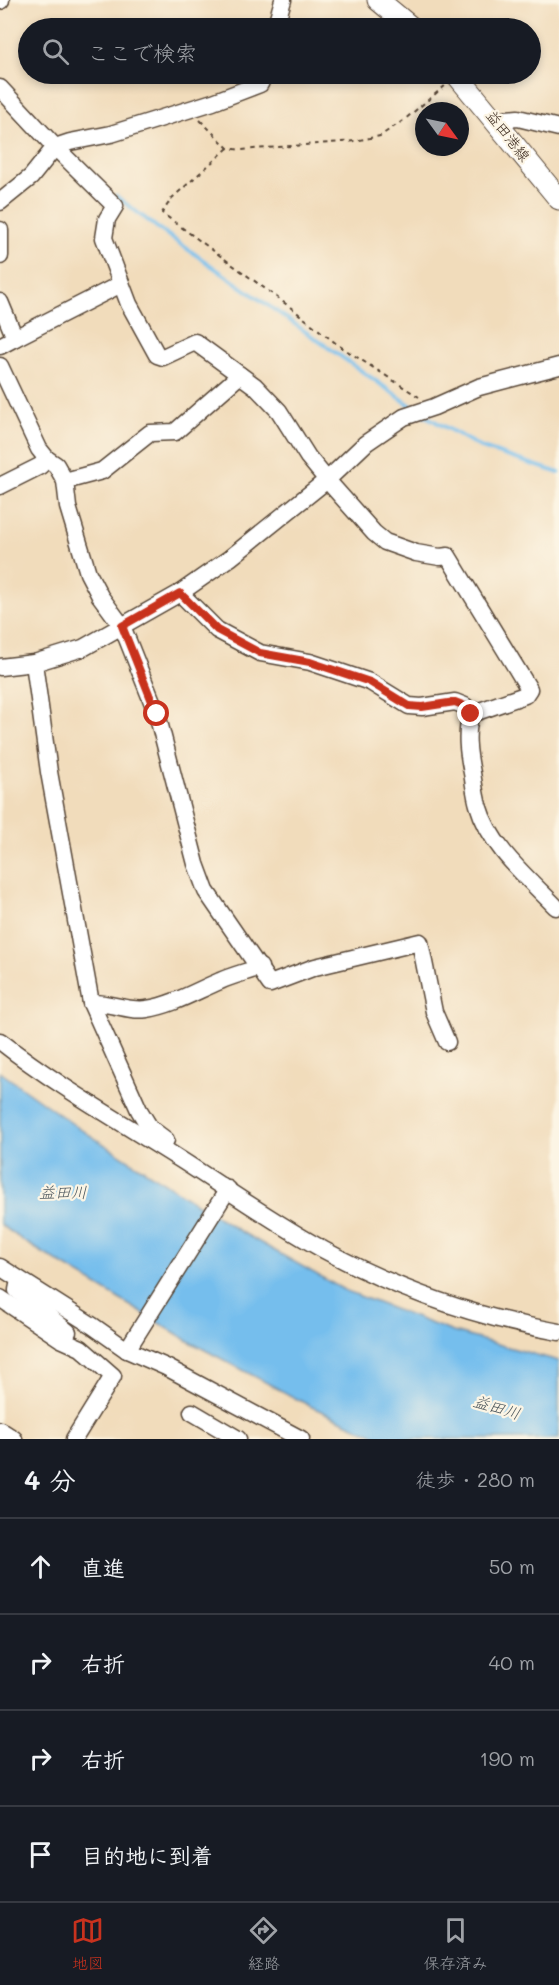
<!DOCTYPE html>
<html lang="ja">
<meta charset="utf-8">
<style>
:root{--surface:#171b24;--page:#20242c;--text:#f1f3f6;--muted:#9ea1a6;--line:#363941;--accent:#c8321e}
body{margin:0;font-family:Mali,"Klee One",sans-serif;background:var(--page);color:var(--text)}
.compass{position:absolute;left:415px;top:102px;width:54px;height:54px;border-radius:50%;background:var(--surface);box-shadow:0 3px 9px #0003;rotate:123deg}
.stop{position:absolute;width:18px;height:18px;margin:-14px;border:4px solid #c8321e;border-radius:50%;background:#fff}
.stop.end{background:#c8321e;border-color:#fff;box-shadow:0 2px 6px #0008}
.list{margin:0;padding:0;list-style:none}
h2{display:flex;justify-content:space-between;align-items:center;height:78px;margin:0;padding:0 24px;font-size:26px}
h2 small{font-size:20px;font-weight:400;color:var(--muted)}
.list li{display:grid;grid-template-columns:39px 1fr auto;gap:18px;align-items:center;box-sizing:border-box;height:96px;padding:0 24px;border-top:2px solid var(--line)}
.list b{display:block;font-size:22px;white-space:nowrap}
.list em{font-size:20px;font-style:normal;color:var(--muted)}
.icon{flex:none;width:33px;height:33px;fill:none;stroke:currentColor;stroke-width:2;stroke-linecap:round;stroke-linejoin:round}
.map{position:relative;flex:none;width:559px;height:1439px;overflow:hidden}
.search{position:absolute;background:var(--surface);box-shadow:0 3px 9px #0003;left:18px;right:18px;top:18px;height:66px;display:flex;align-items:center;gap:15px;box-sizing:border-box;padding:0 21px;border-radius:33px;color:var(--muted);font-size:22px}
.sheet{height:462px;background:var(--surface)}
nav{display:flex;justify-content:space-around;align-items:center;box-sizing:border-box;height:84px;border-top:2px solid var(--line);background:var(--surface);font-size:16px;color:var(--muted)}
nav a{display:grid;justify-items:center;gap:3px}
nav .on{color:var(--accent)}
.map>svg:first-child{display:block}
.water{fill:#74beed;stroke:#587486;stroke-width:1.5}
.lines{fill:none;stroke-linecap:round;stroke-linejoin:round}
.stream{stroke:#74beed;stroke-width:4}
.minor-casing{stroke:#564536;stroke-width:19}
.major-casing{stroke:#564536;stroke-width:23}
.path{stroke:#564536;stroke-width:2;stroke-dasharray:4.5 4.5;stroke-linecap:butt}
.minor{stroke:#fff;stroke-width:16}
.major{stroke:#fff;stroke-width:21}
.route{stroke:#c8321e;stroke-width:8}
.labels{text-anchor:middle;stroke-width:4.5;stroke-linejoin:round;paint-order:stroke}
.street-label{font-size:15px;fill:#3b2a1e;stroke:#fcf5e5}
.water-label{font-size:16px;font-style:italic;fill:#4c565c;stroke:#fcf5e5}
</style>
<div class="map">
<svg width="559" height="1439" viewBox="0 0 559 1439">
<rect width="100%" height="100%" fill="#fcf5e5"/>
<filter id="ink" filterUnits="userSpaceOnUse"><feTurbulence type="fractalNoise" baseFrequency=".0167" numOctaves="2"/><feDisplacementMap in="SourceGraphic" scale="12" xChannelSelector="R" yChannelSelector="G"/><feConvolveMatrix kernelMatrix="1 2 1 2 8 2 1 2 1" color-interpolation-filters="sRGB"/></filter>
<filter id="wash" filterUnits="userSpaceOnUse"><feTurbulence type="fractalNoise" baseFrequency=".008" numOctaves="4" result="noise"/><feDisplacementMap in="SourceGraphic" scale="24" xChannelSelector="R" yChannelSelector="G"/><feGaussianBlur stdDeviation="1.35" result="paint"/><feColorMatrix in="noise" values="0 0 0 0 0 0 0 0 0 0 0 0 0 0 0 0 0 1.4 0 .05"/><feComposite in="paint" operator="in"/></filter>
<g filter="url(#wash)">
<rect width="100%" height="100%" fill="#f1dcbb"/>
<polygon class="water" points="0,1072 77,1127 238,1230 344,1290 453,1332 559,1361 559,1439 383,1439 312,1407 192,1343 25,1242 0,1224"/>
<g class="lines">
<g class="stream">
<polyline points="116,196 159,229 413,407"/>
<polyline points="424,415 482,448 559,473"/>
</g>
</g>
</g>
<g filter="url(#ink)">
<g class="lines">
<g class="minor-casing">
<g id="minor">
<polyline points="0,1 1,0"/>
<polyline points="275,28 283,0"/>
<polyline points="0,88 55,147 115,206 107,219 104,238 129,304 157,355 163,357 195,342 255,386 279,411 308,457 327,480 374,533 385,542 416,553 440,557 448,556 529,689 525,695 471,714 465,706 455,702 422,707 409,706 370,682 310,662 260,653 217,630 180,593"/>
<polyline points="495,120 518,118 559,128"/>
<polyline points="0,202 31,177 55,147 70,142 111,134 213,102 260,84 264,74"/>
<polyline points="0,230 0,256"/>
<polyline points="0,302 15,338 0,346"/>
<polyline points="15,338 121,284"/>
<polyline points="0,366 39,449 47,459 56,465 65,481 68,507 88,573 100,596 122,626 157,714 196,864 206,891 270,984 315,967 420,942 434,1012 447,1042"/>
<polyline points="65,481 102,471 150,433 175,432 240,375"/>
<polyline points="0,486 40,466 47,459"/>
<polyline points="34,663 49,772 91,1003 139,1110 150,1128 166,1140"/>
<polyline points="0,667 34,663 83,648 180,593 230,558 327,480 366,443 404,417 434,407 479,387 559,366"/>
<path d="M471,714C465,734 468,753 472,773C474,784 475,795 478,805C490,847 527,877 556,907"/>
<path d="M91,1003C110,1002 128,1012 147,1009C173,1005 196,991 220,981C233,975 247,972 260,967"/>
<path d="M0,1041C56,1085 118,1120 178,1158C227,1189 274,1223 324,1250C396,1289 478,1318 559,1332"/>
<polyline points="0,1267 93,1326 127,1350 228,1189"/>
<polyline points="19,1280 17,1290 68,1332"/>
<polyline points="0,1298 61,1339 81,1348 113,1376 74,1439"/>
<polyline points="127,1350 166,1367 301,1439"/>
<polyline points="192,1412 238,1439"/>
<polyline points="0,1430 14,1439"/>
</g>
</g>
<g class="major-casing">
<g id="major">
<polyline points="378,0 412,28"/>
<polyline points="456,74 559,199"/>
</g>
</g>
<g class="path">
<polyline points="200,120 228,148 241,150 355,141 380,136 404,120 446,85"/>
<polyline points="228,148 172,198 162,213 290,307 338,345 419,397"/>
</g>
<use href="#minor" class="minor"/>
<use href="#major" class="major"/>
</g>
</g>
<g class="lines" filter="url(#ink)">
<polyline class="route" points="157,714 122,626 180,593 217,630 260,653 310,662 370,682 409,706 422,707 455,702 465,706 471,714"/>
</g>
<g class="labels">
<g class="street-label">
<text transform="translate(508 136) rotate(52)" y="5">益田港線</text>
</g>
<g class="water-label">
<text x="63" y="1198">益田川</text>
<text transform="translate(497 1407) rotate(17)" y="6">益田川</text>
</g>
</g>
</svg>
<svg class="compass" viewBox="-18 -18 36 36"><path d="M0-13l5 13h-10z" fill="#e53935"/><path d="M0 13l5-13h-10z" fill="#9ea1a6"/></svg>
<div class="stop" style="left:157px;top:714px"></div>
<div class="stop end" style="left:471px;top:714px"></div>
<div class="search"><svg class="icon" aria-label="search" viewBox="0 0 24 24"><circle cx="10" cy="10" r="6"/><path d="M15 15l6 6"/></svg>ここで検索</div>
</div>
<section class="sheet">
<h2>4 分<small>徒歩 · 280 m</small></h2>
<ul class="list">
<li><svg class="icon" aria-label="ahead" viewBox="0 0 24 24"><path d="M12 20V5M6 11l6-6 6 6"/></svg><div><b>直進</b></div><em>50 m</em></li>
<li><svg class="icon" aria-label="right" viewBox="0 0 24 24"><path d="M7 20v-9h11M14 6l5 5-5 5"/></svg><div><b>右折</b></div><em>40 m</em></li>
<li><svg class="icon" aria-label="right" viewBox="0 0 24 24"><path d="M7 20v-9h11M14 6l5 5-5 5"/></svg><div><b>右折</b></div><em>190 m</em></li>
<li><svg class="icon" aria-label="arrive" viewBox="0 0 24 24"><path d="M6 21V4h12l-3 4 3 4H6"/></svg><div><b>目的地に到着</b></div></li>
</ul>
</section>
<nav>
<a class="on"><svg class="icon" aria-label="map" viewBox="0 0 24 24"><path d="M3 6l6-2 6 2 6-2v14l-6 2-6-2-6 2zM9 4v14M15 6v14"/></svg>地図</a>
<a><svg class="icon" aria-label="directions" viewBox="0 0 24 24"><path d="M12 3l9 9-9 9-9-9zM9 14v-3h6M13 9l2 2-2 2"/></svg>経路</a>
<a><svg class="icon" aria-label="saved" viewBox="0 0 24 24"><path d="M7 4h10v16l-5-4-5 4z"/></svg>保存済み</a>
</nav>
